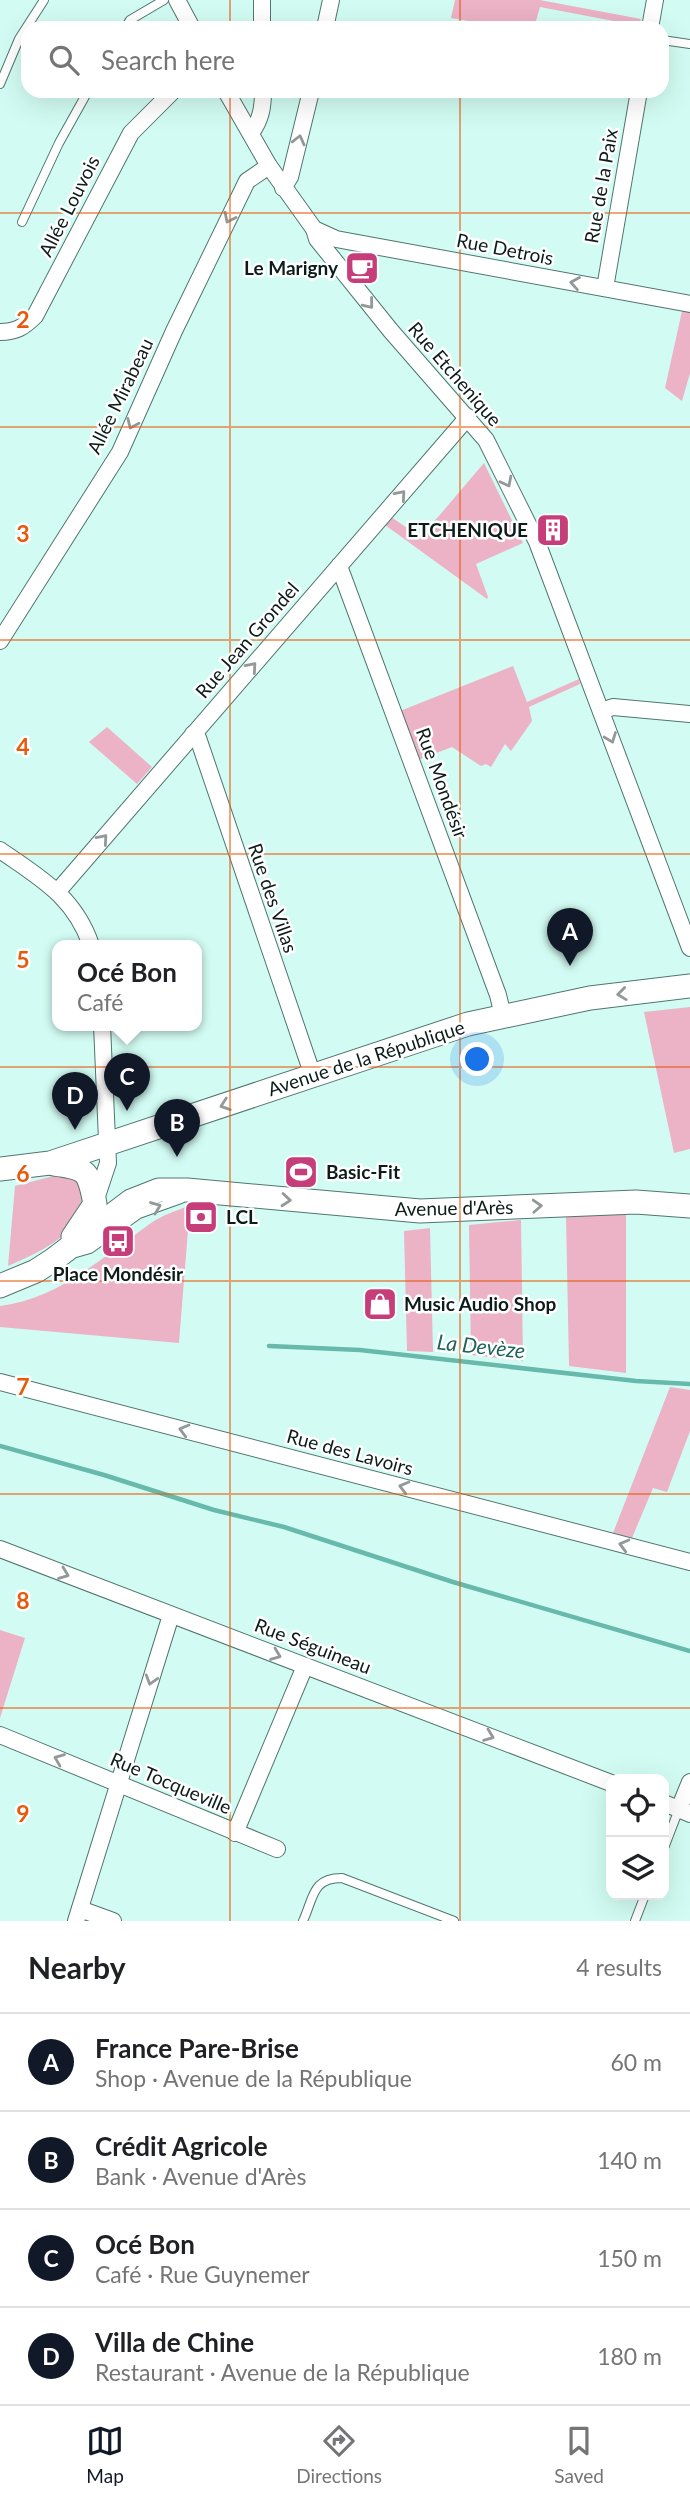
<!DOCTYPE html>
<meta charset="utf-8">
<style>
:root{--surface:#fff;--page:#f2f2f2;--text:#202124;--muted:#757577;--line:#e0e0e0;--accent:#111827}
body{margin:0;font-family:Lato,sans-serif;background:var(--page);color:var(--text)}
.controls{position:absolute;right:21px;bottom:21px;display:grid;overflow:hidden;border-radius:14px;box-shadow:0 7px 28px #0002}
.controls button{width:63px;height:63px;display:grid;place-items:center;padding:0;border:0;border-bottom:2px solid var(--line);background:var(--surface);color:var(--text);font:35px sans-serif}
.you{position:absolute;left:478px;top:1060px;width:24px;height:24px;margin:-18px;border:5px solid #fff;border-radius:50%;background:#1a73e8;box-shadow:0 0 0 10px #1a73e833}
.badge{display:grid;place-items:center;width:46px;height:46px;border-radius:50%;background:var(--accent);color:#fff;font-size:23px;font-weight:700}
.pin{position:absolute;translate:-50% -58px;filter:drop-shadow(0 2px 4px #0008)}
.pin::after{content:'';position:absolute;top:37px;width:24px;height:21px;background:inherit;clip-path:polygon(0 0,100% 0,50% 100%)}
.popup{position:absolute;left:52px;top:940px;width:150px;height:91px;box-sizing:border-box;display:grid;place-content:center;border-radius:14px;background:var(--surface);filter:drop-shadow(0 2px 5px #0005);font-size:23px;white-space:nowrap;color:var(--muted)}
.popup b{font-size:26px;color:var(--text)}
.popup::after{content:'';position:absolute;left:50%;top:100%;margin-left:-14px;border:14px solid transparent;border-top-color:var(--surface)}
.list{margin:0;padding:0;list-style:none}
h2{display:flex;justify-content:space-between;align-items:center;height:91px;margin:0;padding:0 28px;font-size:30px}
h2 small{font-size:23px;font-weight:400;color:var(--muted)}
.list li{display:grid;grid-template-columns:46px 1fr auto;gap:21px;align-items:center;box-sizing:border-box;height:98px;padding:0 28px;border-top:2px solid var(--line)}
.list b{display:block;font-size:26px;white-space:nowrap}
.list p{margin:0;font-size:23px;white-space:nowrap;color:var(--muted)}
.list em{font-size:23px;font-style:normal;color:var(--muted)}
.icon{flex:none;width:38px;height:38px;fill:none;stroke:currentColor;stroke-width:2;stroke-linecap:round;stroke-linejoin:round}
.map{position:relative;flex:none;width:690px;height:1921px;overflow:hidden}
.search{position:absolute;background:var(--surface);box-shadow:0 7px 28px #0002;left:21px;right:21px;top:21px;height:77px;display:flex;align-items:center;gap:18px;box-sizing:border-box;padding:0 24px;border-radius:21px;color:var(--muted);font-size:26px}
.sheet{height:483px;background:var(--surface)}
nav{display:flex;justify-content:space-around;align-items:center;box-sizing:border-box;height:98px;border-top:2px solid var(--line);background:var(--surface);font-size:19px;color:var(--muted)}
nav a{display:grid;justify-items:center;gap:4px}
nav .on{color:var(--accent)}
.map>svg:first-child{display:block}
.green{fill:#ecb2c5}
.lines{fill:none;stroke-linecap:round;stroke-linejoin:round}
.stream{stroke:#67b9ab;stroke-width:4.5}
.lane-casing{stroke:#50766e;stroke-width:10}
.street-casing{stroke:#50766e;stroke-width:18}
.secondary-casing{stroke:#50766e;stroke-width:25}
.lane{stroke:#fff;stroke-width:8}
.street{stroke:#fff;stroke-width:16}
.secondary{stroke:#fff;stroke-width:23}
.oneway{stroke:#929998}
.grid{fill:none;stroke:#e8590c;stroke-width:2;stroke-opacity:0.55}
.labels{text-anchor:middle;stroke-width:5;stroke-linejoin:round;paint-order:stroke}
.street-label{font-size:19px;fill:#0c1c19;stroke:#fff}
.poi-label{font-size:19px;font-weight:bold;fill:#0c1c19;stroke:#fff;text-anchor:start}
.water-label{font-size:21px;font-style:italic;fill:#216359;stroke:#fff}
.grid-label{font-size:23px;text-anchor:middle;font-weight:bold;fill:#e8590c;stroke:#fff;stroke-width:5;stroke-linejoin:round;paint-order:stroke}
</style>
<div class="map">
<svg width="690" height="1921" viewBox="0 0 690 1921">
<rect width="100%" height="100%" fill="#d2fcf3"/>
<g class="green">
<polygon points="455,0 540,0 641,19 640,26 540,7 534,28 508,28 451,18"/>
<polygon points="682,311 690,312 690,373 682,401 665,388"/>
<polygon points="484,463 523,543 476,564 488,597 487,599 385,525 391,517 419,536 438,517"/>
<polygon points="513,666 527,702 579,679 580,684 529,707 532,721 511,751 505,744 491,767 486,764 481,766 452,747 418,760 400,711"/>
<polygon points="107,727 152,767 137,784 89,742"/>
<polygon points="690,1007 690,1149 674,1153 644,1012"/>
<path d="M65,1173L82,1184C83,1189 84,1196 84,1201C77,1237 37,1253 8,1266L15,1186Z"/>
<path d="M190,1205L179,1343L0,1327V1306C59,1299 104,1256 151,1223C162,1215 177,1211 190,1205Z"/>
<polygon points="626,1212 626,1373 569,1366 566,1216"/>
<polygon points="521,1220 523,1361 471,1355 469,1225"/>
<polygon points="430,1228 433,1352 407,1351 404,1231"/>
<polygon points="670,1387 690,1390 690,1431 667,1492 653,1488 632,1538 613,1533"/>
<polygon points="0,1630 25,1638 0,1718"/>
</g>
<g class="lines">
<g class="stream">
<polyline points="269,1346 360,1350 636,1381 690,1384"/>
<polyline points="0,1446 104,1475 214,1510 284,1527 453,1582 690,1651"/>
</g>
<g class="lane-casing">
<g id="lane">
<polyline points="125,28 130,20 164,0"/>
<polyline points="662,40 690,44"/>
<polyline points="0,84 19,39 44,0"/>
<polyline points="22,222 59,143 88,91"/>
<polyline points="76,1253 90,1249 139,1214 181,1199"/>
<polyline points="664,1848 679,1809"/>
<path d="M303,1921C314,1897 312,1878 342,1878L454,1921"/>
<polyline points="635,1921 645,1895"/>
</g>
</g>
<g class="street-casing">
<g id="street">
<polyline points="177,0 192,28"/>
<polyline points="262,0 262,28"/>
<polyline points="325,28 331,0"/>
<polyline points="650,28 655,0"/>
<polyline points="226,91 269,166 314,229 317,239 391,331 486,440 537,542 690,948"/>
<path d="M251,133C261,120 263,107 263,91"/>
<polyline points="283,188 290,177 311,91"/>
<polyline points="314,229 336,239 690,304"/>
<polyline points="605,288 639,91"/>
<path d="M0,332C16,332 24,327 35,316L131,133L173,91"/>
<polyline points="339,566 498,995 503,1016"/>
<polyline points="0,641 120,452 174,331 247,181 269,166"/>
<polyline points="601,711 613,707 690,714"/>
<polyline points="193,734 198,738 313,1076"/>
<path d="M0,850C40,878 74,896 91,945"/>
<polyline points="58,891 468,417"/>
<polyline points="95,1202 108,1163 102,1025"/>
<polyline points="0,1382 690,1562"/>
<polyline points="0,1549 611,1783"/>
<polyline points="0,1735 277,1849"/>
<polyline points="664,1803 690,1814"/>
<polyline points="679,1809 690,1782"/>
<polyline points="235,1833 305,1666"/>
<polyline points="80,1909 113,1921"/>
<polyline points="76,1921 171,1615"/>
</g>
</g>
<g class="secondary-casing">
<g id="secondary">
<path d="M54,1164C87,1168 89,1171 95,1204L73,1237"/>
<polyline points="0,1169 50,1163 468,1024 590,998 690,986"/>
<polyline points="0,1286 36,1271 53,1260 131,1201 159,1190 187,1190 420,1211 636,1202 690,1206"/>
</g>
</g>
<use href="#lane" class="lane"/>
<use href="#street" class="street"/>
<use href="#secondary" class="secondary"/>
</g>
<defs><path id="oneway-chevron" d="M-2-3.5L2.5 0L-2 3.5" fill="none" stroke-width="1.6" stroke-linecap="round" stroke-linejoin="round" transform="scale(1.75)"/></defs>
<g class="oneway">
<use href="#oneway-chevron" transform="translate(299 140) rotate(-76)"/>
<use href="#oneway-chevron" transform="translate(229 218) rotate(116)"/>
<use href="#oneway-chevron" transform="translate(575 283) rotate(-170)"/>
<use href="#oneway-chevron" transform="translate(369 304) rotate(51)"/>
<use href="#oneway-chevron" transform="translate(132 424) rotate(114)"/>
<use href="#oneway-chevron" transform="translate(507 482) rotate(63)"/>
<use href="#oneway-chevron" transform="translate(401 495) rotate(-49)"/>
<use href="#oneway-chevron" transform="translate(252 667) rotate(-49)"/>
<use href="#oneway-chevron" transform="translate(611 738) rotate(69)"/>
<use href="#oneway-chevron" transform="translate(103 839) rotate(-49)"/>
<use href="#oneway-chevron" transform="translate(622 994) rotate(173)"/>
<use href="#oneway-chevron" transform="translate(225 1105) rotate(161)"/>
<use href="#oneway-chevron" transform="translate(286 1200) rotate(5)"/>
<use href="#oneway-chevron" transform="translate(537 1206) rotate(-3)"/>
<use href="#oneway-chevron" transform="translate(156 1207) rotate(-21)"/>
<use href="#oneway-chevron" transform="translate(184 1430) rotate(-165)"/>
<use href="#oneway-chevron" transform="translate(404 1487) rotate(-165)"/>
<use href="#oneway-chevron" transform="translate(624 1545) rotate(-165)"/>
<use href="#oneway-chevron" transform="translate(64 1574) rotate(21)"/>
<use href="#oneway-chevron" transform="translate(276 1655) rotate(21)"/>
<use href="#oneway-chevron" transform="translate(151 1680) rotate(107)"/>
<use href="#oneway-chevron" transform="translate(489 1736) rotate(21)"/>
<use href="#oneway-chevron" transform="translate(59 1759) rotate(-158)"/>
</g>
<path class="grid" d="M230,0V28M460,0V28M230,91V1921M460,91V1921M0,213H690M0,427H690M0,640H690M0,854H690M0,1067H690M0,1281H690M0,1494H690M0,1708H690"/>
<defs>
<g id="cafe-square" transform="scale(1.75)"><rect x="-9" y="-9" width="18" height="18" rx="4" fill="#c53d79" stroke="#fff"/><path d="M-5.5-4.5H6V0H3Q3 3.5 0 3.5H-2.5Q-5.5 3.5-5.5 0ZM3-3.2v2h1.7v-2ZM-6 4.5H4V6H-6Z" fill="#fff"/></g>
<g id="building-square" transform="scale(1.75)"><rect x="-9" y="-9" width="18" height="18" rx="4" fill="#c53d79" stroke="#fff"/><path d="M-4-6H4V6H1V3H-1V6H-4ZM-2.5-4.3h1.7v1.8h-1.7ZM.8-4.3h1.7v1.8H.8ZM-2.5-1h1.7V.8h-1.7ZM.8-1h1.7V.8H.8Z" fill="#fff"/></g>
<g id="stadium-square" transform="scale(1.75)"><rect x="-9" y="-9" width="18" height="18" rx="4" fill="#c53d79" stroke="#fff"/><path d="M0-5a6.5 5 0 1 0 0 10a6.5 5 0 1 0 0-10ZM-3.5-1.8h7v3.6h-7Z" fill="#fff"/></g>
<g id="bank-square" transform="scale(1.75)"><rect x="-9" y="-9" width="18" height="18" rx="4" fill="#c53d79" stroke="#fff"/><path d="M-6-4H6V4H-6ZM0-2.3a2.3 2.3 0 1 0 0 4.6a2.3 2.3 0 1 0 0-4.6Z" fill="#fff"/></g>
<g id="bus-square" transform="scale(1.75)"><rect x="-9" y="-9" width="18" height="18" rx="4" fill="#c53d79" stroke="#fff"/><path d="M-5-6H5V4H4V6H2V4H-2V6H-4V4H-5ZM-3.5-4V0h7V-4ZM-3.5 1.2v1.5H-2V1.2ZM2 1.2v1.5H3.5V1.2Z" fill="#fff"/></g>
<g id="shop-square" transform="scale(1.75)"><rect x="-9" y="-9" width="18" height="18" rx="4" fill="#c53d79" stroke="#fff"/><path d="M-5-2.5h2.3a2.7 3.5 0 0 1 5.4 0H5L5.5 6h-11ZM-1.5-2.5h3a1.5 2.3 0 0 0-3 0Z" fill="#fff"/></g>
</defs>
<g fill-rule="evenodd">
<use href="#cafe-square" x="362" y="268"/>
<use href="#building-square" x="553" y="530"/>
<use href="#stadium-square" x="301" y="1172"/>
<use href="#bank-square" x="201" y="1217"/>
<use href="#bus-square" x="118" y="1241"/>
<use href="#shop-square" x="380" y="1304"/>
</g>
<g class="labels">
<g class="street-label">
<text transform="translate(601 186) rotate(-80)" y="7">Rue de la Paix</text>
<text transform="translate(69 206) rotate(-63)" y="7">Allée Louvois</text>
<text transform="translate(505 249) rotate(11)" y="7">Rue Detrois</text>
<text transform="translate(455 374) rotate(49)" y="7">Rue Etchenique</text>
<text transform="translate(120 396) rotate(-64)" y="7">Allée Mirabeau</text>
<text transform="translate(247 640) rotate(-49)" y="7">Rue Jean Grondel</text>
<text transform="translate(442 783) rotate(70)" y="7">Rue Mondésir</text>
<text transform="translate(273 898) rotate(71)" y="7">Rue des Villas</text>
<text transform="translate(366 1058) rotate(-18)" y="7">Avenue de la République</text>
<text transform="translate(454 1208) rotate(-1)" y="7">Avenue d'Arès</text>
<text transform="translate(350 1452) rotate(15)" y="7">Rue des Lavoirs</text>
<text transform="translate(313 1646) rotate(21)" y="7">Rue Séguineau</text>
<text transform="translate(171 1783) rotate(23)" y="7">Rue Tocqueville</text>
</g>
<g class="poi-label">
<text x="338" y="275" text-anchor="end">Le Marigny</text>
<text x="528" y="537" text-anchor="end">ETCHENIQUE</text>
<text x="326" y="1179">Basic-Fit</text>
<text x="226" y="1224">LCL</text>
<text x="118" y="1281" text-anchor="middle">Place Mondésir</text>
<text x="404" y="1311">Music Audio Shop</text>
</g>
<g class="water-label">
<text transform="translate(481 1347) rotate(6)" y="7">La Devèze</text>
</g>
</g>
<g class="grid-label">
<text x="23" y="328">2</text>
<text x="23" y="542">3</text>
<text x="23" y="755">4</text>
<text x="23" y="968">5</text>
<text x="23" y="1182">6</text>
<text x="23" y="1395">7</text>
<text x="23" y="1609">8</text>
<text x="23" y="1822">9</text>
</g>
</svg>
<div class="controls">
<button><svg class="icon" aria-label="locate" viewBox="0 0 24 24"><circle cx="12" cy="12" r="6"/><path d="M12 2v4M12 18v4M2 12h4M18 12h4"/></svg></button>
<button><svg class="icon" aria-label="layers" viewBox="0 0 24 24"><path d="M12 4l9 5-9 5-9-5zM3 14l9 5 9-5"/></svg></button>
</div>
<div class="you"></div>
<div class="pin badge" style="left:570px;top:966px">A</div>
<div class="pin badge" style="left:177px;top:1157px">B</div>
<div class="pin badge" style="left:127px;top:1111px">C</div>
<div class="popup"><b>Océ Bon</b>Café</div>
<div class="pin badge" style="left:75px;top:1130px">D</div>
<div class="search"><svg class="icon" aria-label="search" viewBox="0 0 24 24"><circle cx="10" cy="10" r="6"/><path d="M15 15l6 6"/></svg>Search here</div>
</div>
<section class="sheet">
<h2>Nearby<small>4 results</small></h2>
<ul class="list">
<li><span class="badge">A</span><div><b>France Pare-Brise</b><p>Shop · Avenue de la République</p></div><em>60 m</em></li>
<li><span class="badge">B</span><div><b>Crédit Agricole</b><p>Bank · Avenue d'Arès</p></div><em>140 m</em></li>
<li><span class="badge">C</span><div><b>Océ Bon</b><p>Café · Rue Guynemer</p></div><em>150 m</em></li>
<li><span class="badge">D</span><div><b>Villa de Chine</b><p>Restaurant · Avenue de la République</p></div><em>180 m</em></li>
</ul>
</section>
<nav>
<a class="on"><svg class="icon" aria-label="map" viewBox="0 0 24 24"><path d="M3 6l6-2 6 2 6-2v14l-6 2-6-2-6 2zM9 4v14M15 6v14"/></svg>Map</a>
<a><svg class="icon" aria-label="directions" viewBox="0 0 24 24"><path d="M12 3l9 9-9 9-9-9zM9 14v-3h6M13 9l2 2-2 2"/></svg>Directions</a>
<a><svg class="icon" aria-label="saved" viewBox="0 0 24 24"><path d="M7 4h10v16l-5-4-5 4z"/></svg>Saved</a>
</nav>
